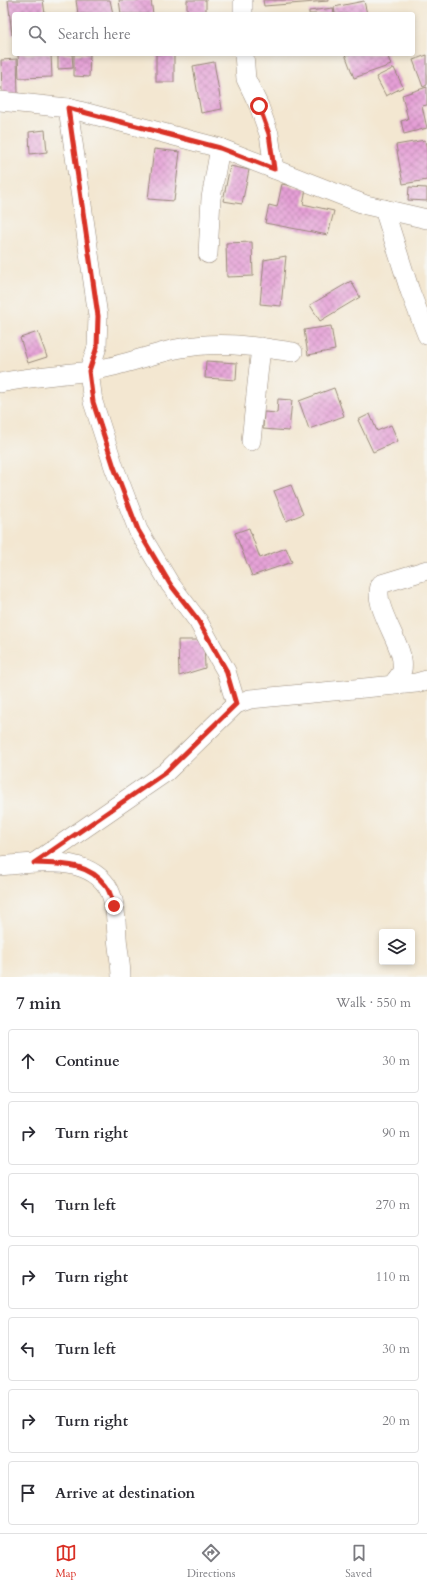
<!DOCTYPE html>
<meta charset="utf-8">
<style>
:root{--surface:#fff;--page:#f2f2f3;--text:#2b2b33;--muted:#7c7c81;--line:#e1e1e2;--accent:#d93025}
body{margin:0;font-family:Cardo,serif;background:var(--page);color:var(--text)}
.controls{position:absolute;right:12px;bottom:12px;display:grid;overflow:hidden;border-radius:4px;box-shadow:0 2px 6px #0003}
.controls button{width:36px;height:36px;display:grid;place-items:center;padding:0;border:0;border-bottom:1px solid var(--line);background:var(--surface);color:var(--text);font:20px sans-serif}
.stop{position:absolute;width:12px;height:12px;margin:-9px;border:3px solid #d93025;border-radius:50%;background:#fff}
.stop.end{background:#d93025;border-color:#fff;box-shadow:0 1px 4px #0008}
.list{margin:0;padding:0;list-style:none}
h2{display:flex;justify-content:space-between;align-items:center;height:52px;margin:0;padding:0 16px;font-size:17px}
h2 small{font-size:13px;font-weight:400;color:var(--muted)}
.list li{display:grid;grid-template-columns:26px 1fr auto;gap:12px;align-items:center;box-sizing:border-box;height:64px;margin:0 8px 8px;padding:0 8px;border:1px solid var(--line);border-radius:4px}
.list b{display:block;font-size:15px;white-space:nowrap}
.list em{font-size:13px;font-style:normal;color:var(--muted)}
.icon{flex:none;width:22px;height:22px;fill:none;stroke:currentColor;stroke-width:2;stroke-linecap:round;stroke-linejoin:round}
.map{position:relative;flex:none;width:427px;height:977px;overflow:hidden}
.search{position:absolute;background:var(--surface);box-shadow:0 2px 6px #0003;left:12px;right:12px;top:12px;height:44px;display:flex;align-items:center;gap:10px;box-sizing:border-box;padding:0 14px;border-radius:4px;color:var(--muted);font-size:15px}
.sheet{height:556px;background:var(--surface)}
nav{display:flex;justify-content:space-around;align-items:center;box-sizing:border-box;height:56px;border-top:1px solid var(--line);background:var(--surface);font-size:11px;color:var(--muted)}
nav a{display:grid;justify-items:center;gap:2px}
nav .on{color:var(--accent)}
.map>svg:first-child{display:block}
.building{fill:url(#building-cross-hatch)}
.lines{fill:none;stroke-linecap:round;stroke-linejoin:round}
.minor-casing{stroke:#978878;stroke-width:20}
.minor{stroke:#fff;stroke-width:19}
.route{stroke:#d93025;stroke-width:5}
</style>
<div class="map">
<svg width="427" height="977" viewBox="0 0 427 977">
<defs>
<pattern id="building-cross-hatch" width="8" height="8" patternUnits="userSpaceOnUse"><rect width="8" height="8" fill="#e59fd6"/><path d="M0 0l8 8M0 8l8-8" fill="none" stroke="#bb82ad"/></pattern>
</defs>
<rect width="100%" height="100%" fill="#f6f6f2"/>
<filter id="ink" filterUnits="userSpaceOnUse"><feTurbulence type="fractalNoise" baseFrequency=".025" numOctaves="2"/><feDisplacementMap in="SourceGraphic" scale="8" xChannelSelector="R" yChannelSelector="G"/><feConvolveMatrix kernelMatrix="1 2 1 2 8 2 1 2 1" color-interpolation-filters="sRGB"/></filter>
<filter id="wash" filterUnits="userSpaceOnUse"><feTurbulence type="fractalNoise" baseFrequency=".012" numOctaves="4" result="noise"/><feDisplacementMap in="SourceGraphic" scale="16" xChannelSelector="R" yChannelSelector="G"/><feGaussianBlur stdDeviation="0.9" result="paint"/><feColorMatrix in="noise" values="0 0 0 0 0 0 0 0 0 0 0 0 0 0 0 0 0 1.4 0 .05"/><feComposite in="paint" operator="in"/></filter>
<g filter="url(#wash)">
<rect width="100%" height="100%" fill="#f3e7d1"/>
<g id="blocks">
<g class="building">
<polygon points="8,0 43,0 45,14 14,14 14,34 12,35"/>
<polygon points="76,0 110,0 113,14 78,14"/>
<polygon points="119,0 151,0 153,14 121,14"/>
<rect x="187" y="0" width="19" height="14"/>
<polygon points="263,0 328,0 328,1 264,6"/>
<polygon points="364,1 367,14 335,14 334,7"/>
<polygon points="333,8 334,14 309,14 309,11"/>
<polygon points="18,54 51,54 52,77 19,78"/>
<polygon points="58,54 72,54 73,68 58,69"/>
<polygon points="74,54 90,54 89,77 74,76"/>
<rect x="156" y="54" width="18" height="28"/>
<polygon points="345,54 387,54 391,65 354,78"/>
<polygon points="427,55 427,85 423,87 413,60"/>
<polygon points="17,59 18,94 2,95 1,60"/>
<polygon points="214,62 222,109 201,113 193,66"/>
<polygon points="394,68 403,87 386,96 376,77"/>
<polygon points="427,87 427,105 422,106 427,128 404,134 401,121 408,119 402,95"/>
<polygon points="45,130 47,152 30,154 29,132"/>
<polygon points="425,140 427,153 427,180 403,184 396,145"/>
<polygon points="154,149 180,152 174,201 148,199"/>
<polygon points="230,166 249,170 242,204 223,201"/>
<polygon points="282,184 306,189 303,204 334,211 328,235 265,223 269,205 277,207"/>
<polygon points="409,187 427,188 427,201 408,200"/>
<polygon points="252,242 253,276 227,277 226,243"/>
<polygon points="286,256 281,306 260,304 264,260"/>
<polygon points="351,281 360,297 320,321 310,305"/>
<polygon points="331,326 335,350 308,355 304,330"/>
<polygon points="38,332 47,357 28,363 20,338"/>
<polygon points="206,361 237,363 236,380 205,378"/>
<polygon points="334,388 344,416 309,429 299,401"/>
<polygon points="278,399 292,400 289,431 263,429 264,412 277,413"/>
<polygon points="370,414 377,431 391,425 398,441 373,452 358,420"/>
<polygon points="291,485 303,514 286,521 274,491"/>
<polygon points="249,528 260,558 286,548 292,562 252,576 235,533"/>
<polygon points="178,640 204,640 205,668 179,676"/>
</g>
</g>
</g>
<g filter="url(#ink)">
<use href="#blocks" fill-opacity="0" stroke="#978878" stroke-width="1"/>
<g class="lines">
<g class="minor-casing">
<g id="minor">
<polyline points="243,14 243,0"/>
<polyline points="244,54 246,79 259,106 269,134 274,169"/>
<polyline points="0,101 68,108 220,148 366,205 427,219"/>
<polyline points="68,108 98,316 97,347 89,371 93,402 114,467 138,530 170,584 198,621 214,650 226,671 236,704"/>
<polyline points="384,209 410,291 427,335"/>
<polyline points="208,254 211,198 220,148"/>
<path d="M0,383C32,376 64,375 96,370C124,365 149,355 176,349C218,340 252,346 293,352"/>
<polyline points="251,441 261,347"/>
<path d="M392,685C395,681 401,675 402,670C407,647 370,606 381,584L427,570"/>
<polyline points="34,863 166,772 236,704 250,699 416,683 427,680"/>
<path d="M0,866C33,863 85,854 107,886C116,900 116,921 117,937C118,951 121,964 121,977"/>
</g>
</g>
<use href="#minor" class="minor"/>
</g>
</g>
<g class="lines" filter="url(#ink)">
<path class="route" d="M114,906C112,900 110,891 106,886C88,862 61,864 34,863L166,772L236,704L226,670L198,620L170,584L138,530L114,467L93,402L89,371L97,347L98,316L68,108L220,148L274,169L269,134L259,106"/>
</g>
</svg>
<div class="controls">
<button><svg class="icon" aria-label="layers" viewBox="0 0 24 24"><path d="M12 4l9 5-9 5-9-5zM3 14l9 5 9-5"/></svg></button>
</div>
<div class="stop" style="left:259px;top:106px"></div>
<div class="stop end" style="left:114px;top:906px"></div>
<div class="search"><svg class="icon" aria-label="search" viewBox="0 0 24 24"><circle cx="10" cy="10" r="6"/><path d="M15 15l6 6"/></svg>Search here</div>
</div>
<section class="sheet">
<h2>7 min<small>Walk · 550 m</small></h2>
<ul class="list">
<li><svg class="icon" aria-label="ahead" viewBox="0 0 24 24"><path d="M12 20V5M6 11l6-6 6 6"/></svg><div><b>Continue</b></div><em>30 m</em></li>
<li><svg class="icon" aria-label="right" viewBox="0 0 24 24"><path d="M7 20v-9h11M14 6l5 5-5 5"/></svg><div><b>Turn right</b></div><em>90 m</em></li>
<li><svg class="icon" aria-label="left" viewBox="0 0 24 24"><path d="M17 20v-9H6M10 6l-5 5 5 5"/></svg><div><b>Turn left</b></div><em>270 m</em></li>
<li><svg class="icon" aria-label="right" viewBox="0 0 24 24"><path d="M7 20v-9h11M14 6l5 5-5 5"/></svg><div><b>Turn right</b></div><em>110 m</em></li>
<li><svg class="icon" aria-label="left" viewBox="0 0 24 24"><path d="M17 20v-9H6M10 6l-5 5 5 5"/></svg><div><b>Turn left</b></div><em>30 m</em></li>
<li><svg class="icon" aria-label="right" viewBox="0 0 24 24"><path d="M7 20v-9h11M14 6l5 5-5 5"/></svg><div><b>Turn right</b></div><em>20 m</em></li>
<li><svg class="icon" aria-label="arrive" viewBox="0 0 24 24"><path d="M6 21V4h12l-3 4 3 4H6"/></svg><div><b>Arrive at destination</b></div></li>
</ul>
</section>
<nav>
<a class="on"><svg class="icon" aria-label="map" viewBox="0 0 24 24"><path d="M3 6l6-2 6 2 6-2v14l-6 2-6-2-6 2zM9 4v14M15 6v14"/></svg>Map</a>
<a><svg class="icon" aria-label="directions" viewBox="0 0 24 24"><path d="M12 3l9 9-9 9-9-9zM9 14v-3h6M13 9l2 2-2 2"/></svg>Directions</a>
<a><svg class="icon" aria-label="saved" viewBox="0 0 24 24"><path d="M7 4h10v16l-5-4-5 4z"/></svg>Saved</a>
</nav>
